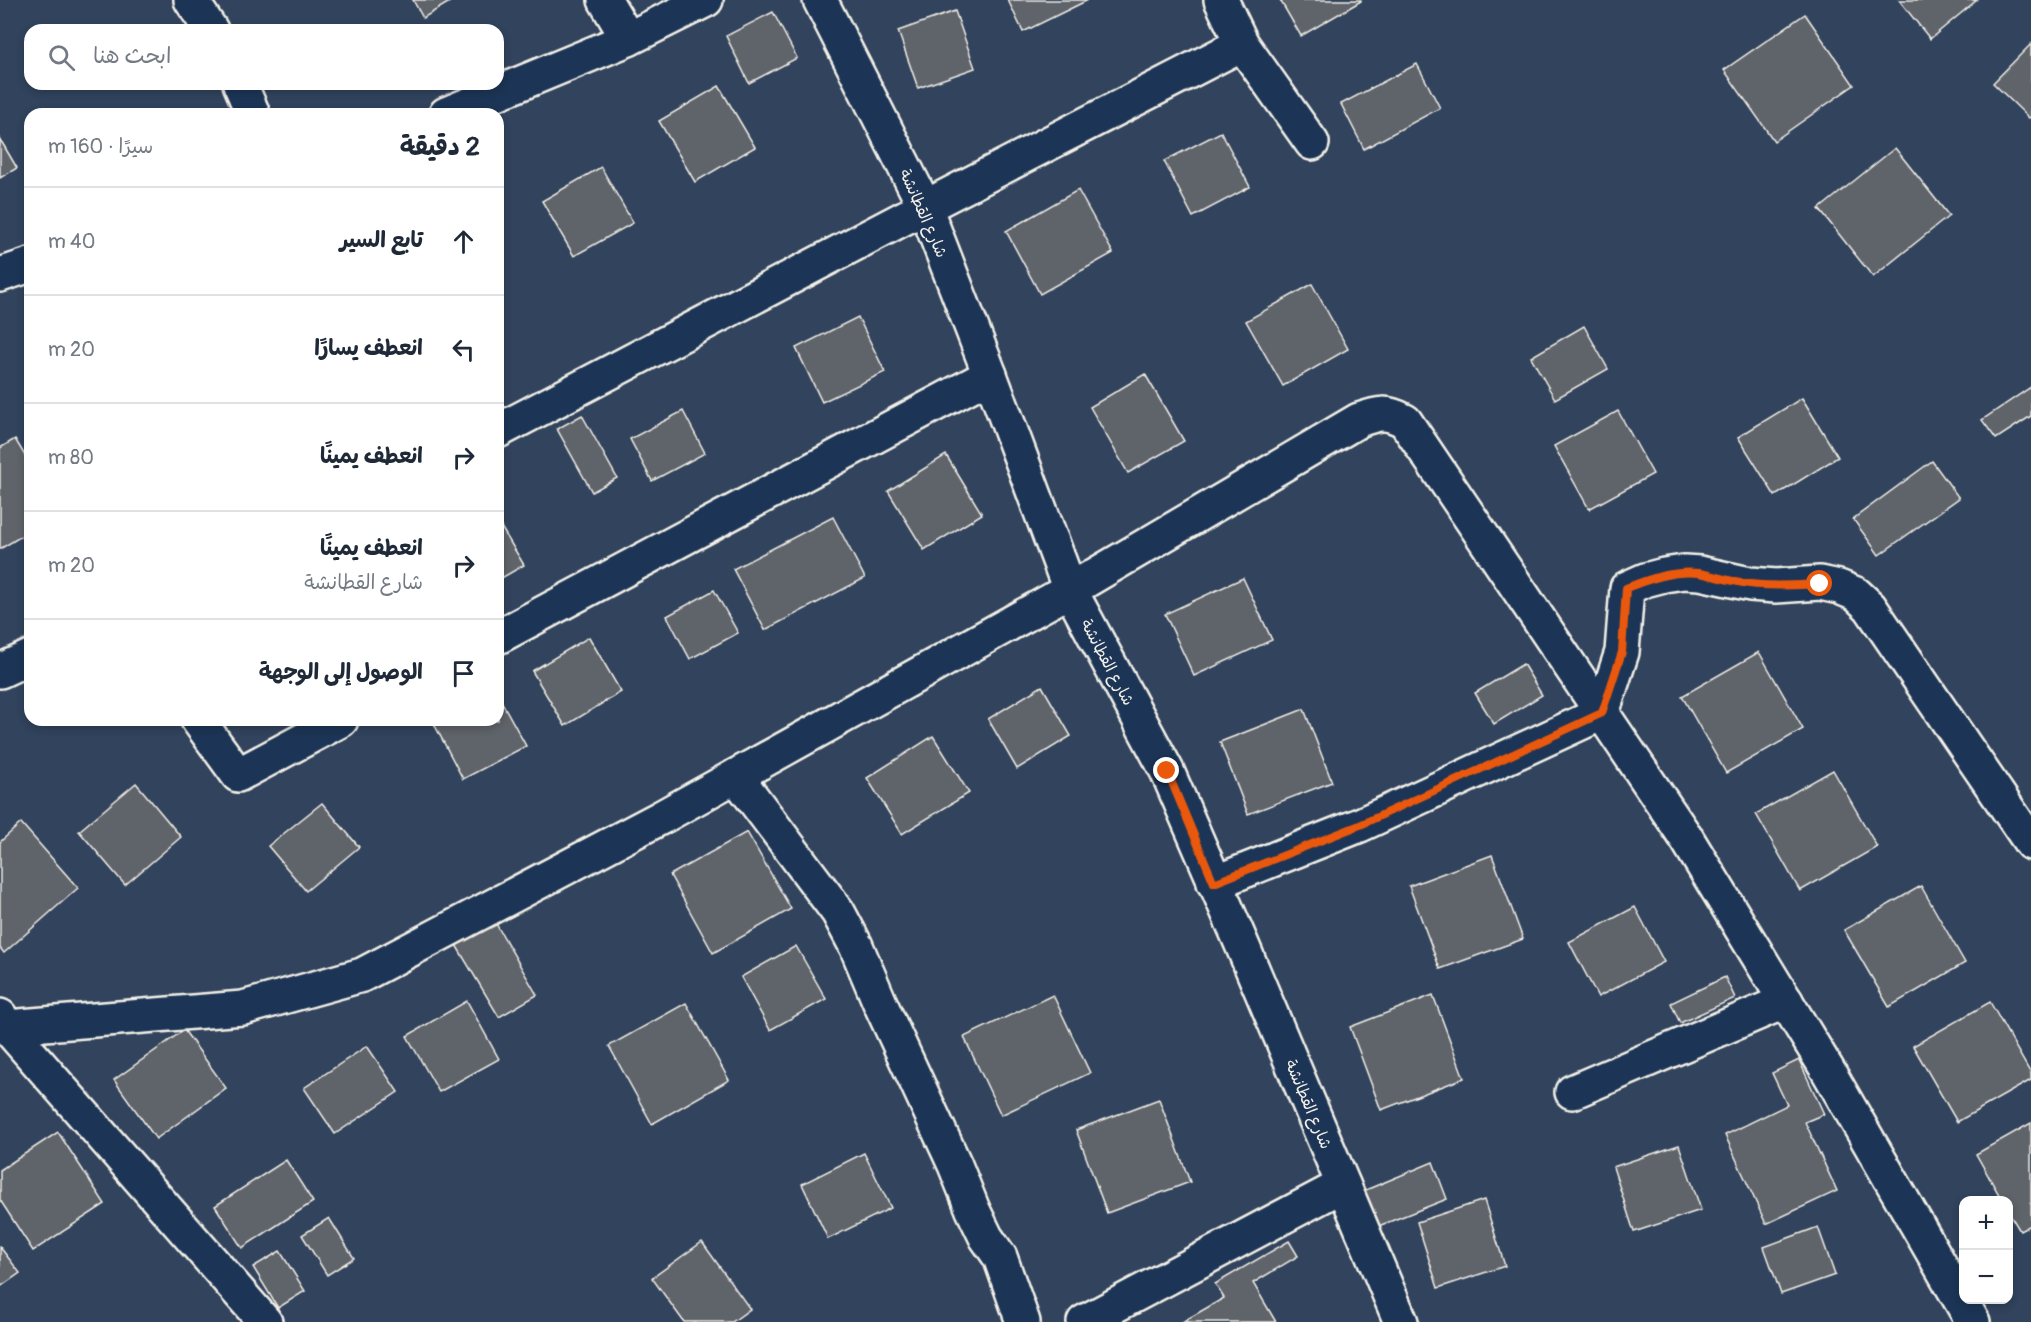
<!DOCTYPE html>
<html lang="ar">
<meta charset="utf-8">
<style>
:root{--surface:#fff;--page:#f6f6f7;--text:#1f2937;--muted:#747a83;--line:#e0e1e3}
body{margin:0;font-family:Pangolin,"Playpen Sans Arabic",sans-serif;background:var(--page);color:var(--text);direction:rtl}
.controls{position:absolute;right:18px;bottom:18px;display:grid;overflow:hidden;border-radius:12px;box-shadow:0 3px 9px #0003}
.controls button{width:54px;height:54px;display:grid;place-items:center;padding:0;border:0;border-bottom:2px solid var(--line);background:var(--surface);color:var(--text);font:30px sans-serif}
.stop{position:absolute;width:18px;height:18px;margin:-14px;border:4px solid #ea580c;border-radius:50%;background:#fff}
.stop.end{background:#ea580c;border-color:#fff;box-shadow:0 2px 6px #0008}
.list{margin:0;padding:0;list-style:none}
h2{display:flex;justify-content:space-between;align-items:center;height:78px;margin:0;padding:0 24px;font-size:26px}
h2 small{font-size:20px;font-weight:400;color:var(--muted)}
.list li{display:grid;grid-template-columns:39px 1fr auto;gap:18px;align-items:center;box-sizing:border-box;height:108px;padding:0 24px;border-top:2px solid var(--line)}
.list b{display:block;font-size:22px;white-space:nowrap}
.list p{margin:0;font-size:20px;white-space:nowrap;color:var(--muted)}
.list em{font-size:20px;font-style:normal;color:var(--muted)}
.icon{flex:none;width:33px;height:33px;fill:none;stroke:currentColor;stroke-width:2;stroke-linecap:round;stroke-linejoin:round}
.map{position:relative;flex:none;width:2031px;height:1322px;overflow:hidden;direction:ltr}
.search{position:absolute;background:var(--surface);box-shadow:0 3px 9px #0003;left:24px;top:24px;width:480px;height:66px;display:flex;align-items:center;gap:15px;box-sizing:border-box;padding:0 21px;border-radius:18px;color:var(--muted);font-size:22px}
.panel{position:absolute;background:var(--surface);box-shadow:0 3px 9px #0003;left:24px;top:108px;width:480px;height:618px;border-radius:18px;direction:rtl}
.map>svg:first-child{display:block}
.building{fill:#5f636a;stroke:#f4f1e8;stroke-width:1.5}
.lines{fill:none;stroke-linecap:round;stroke-linejoin:round}
.minor-casing{stroke:#f4f1e8;stroke-width:38}
.minor{stroke:#1d3557;stroke-width:33}
.route{stroke:#ea580c;stroke-width:8}
.labels{text-anchor:middle;stroke-width:4.5;stroke-linejoin:round;paint-order:stroke}
.street-label{font-size:16px;fill:#f4f1e8;stroke:#1d3557}
</style>
<div class="map">
<svg width="2031" height="1322" viewBox="0 0 2031 1322">
<rect width="100%" height="100%" fill="#31435d"/>
<filter id="ink" filterUnits="userSpaceOnUse"><feTurbulence type="fractalNoise" baseFrequency=".0167" numOctaves="2"/><feDisplacementMap in="SourceGraphic" scale="12" xChannelSelector="R" yChannelSelector="G"/><feConvolveMatrix kernelMatrix="1 2 1 2 8 2 1 2 1" color-interpolation-filters="sRGB"/></filter>
<g filter="url(#ink)">
<g class="building">
<polygon points="413,0 453,0 423,18"/>
<polygon points="1008,0 1088,0 1023,32"/>
<polygon points="1280,0 1361,0 1361,1 1301,36"/>
<polygon points="1899,0 1977,0 1930,39"/>
<polygon points="955,11 975,68 918,88 898,31"/>
<polygon points="773,12 797,58 749,83 726,36"/>
<polygon points="1805,14 1854,85 1774,141 1724,70"/>
<polygon points="2031,44 2031,116 2029,118 1993,83"/>
<polygon points="1417,64 1440,108 1364,149 1341,104"/>
<polygon points="719,86 755,147 695,182 659,121"/>
<polygon points="1221,132 1250,187 1193,217 1164,161"/>
<polygon points="0,139 17,168 0,178"/>
<polygon points="1895,148 1949,216 1873,277 1819,209"/>
<polygon points="601,167 633,223 574,256 542,201"/>
<polygon points="1078,190 1113,253 1040,294 1006,231"/>
<polygon points="1312,284 1348,349 1283,386 1246,321"/>
<polygon points="858,317 885,372 822,402 796,348"/>
<polygon points="1584,326 1608,369 1555,399 1531,357"/>
<polygon points="1145,374 1184,441 1128,473 1090,407"/>
<polygon points="2031,387 2031,416 1996,439 1982,420"/>
<polygon points="1802,398 1838,457 1775,496 1738,437"/>
<polygon points="683,411 705,453 652,481 630,439"/>
<polygon points="1618,411 1653,474 1589,509 1554,446"/>
<polygon points="582,415 617,478 592,492 557,429"/>
<polygon points="15,439 30,464 30,531 0,549 0,448"/>
<polygon points="946,455 982,514 924,550 888,491"/>
<polygon points="1932,461 1959,498 1879,555 1853,519"/>
<polygon points="833,517 865,578 765,630 733,569"/>
<polygon points="498,522 524,565 498,580"/>
<polygon points="1243,578 1272,640 1194,676 1165,614"/>
<polygon points="714,590 738,633 690,659 667,616"/>
<polygon points="589,637 621,692 565,726 532,671"/>
<polygon points="1759,652 1803,729 1726,773 1682,696"/>
<polygon points="1523,664 1542,695 1494,724 1475,693"/>
<polygon points="1042,686 1071,736 1017,769 988,719"/>
<polygon points="498,695 526,746 463,779 432,720 498,720"/>
<polygon points="1304,709 1332,782 1248,814 1220,742"/>
<polygon points="933,736 969,793 902,834 867,778"/>
<polygon points="1833,770 1877,847 1800,891 1756,814"/>
<polygon points="136,783 181,837 125,885 79,831"/>
<polygon points="322,803 359,847 306,891 268,846"/>
<polygon points="21,823 78,888 4,953 0,948 0,842"/>
<polygon points="747,832 791,909 713,953 670,875"/>
<polygon points="1492,855 1523,939 1440,969 1409,886"/>
<polygon points="1921,886 1965,963 1889,1007 1844,930"/>
<polygon points="1635,907 1664,962 1598,997 1569,942"/>
<polygon points="495,922 537,995 499,1017 456,945"/>
<polygon points="796,946 826,999 770,1030 741,977"/>
<polygon points="1725,977 1735,998 1680,1023 1671,1003"/>
<polygon points="1053,995 1090,1073 1001,1115 964,1037"/>
<polygon points="1433,995 1464,1078 1381,1110 1350,1027"/>
<polygon points="467,1001 499,1059 439,1092 407,1036"/>
<polygon points="1990,1002 2031,1074 2031,1080 1957,1122 1913,1046"/>
<polygon points="686,1003 729,1080 652,1124 609,1046"/>
<polygon points="184,1030 226,1088 156,1139 114,1080"/>
<polygon points="367,1046 398,1092 335,1134 304,1088"/>
<polygon points="1799,1060 1824,1114 1805,1122 1837,1191 1766,1224 1725,1135 1787,1105 1772,1073"/>
<polygon points="1159,1099 1190,1182 1107,1213 1076,1130"/>
<polygon points="2031,1123 2031,1225 2020,1231 2008,1211 2008,1200 2002,1200 1976,1154"/>
<polygon points="58,1132 105,1204 33,1251 0,1200 0,1170"/>
<polygon points="1679,1145 1701,1210 1634,1232 1613,1167"/>
<polygon points="864,1153 891,1208 828,1239 802,1184"/>
<polygon points="286,1160 313,1202 242,1248 215,1206"/>
<polygon points="1433,1162 1447,1199 1376,1227 1361,1192"/>
<polygon points="1484,1200 1505,1266 1438,1288 1417,1222"/>
<polygon points="329,1218 354,1258 327,1275 302,1235"/>
<polygon points="1818,1227 1835,1275 1781,1294 1764,1247"/>
<polygon points="1289,1241 1298,1256 1253,1283 1276,1322 1182,1322 1224,1298 1215,1284"/>
<polygon points="702,1242 750,1309 732,1322 684,1322 652,1278"/>
<polygon points="0,1247 20,1273 0,1287"/>
<polygon points="280,1251 305,1291 278,1308 253,1267"/>
</g>
<g class="lines">
<g class="minor-casing">
<g id="minor">
<polyline points="191,0 211,30"/>
<polyline points="605,0 628,39"/>
<polyline points="820,0 925,207 990,375 1070,590 1167,771 1240,940 1401,1322"/>
<polyline points="1221,0 1242,44 1312,143"/>
<polyline points="240,84 253,114"/>
<polyline points="446,114 628,39 706,0"/>
<polyline points="0,275 30,265"/>
<polyline points="498,431 925,207 1242,44"/>
<polyline points="498,637 990,375"/>
<polyline points="0,671 30,657"/>
<polyline points="198,720 238,775 341,720"/>
<polyline points="736,776 838,912 856,946 880,1003 955,1165 973,1210 986,1237 1000,1257 1023,1322"/>
<polyline points="1214,883 1360,825 1602,713 1622,652 1627,588 1645,580 1664,575 1684,572 1700,573 1750,584 1776,586 1820,583 1839,587 1856,594 1870,607 2031,843"/>
<polyline points="0,1016 7,1027 265,1322"/>
<path d="M7,1027L243,1008L362,975L662,817L1070,590L1359,420C1379,413 1386,411 1405,421L1687,839L1827,1069L1973,1322"/>
<polyline points="1572,1092 1786,1001"/>
<polyline points="1084,1322 1343,1185"/>
</g>
</g>
<use href="#minor" class="minor"/>
</g>
</g>
<g class="lines" filter="url(#ink)">
<path class="route" d="M1167,771L1214,883L1360,825L1602,713L1622,652L1626,588C1649,579 1674,570 1699,573C1716,576 1732,582 1750,584C1773,587 1797,585 1820,584"/>
</g>
<g class="labels">
<g class="street-label">
<text transform="translate(924 213) rotate(66)" y="6">شارع القطانشة</text>
<text transform="translate(1108 662) rotate(62)" y="6">شارع القطانشة</text>
<text transform="translate(1309 1104) rotate(67)" y="6">شارع القطانشة</text>
</g>
</g>
</svg>
<div class="controls">
<button>+</button>
<button>−</button>
</div>
<div class="stop" style="left:1820px;top:584px"></div>
<div class="stop end" style="left:1167px;top:771px"></div>
<div class="search"><svg class="icon" aria-label="search" viewBox="0 0 24 24"><circle cx="10" cy="10" r="6"/><path d="M15 15l6 6"/></svg>ابحث هنا</div>
<section class="panel">
<h2>2 دقيقة<small>سيرًا · 160 m</small></h2>
<ul class="list">
<li><svg class="icon" aria-label="ahead" viewBox="0 0 24 24"><path d="M12 20V5M6 11l6-6 6 6"/></svg><div><b>تابع السير</b></div><em>40 m</em></li>
<li><svg class="icon" aria-label="left" viewBox="0 0 24 24"><path d="M17 20v-9H6M10 6l-5 5 5 5"/></svg><div><b>انعطف يسارًا</b></div><em>20 m</em></li>
<li><svg class="icon" aria-label="right" viewBox="0 0 24 24"><path d="M7 20v-9h11M14 6l5 5-5 5"/></svg><div><b>انعطف يمينًا</b></div><em>80 m</em></li>
<li><svg class="icon" aria-label="right" viewBox="0 0 24 24"><path d="M7 20v-9h11M14 6l5 5-5 5"/></svg><div><b>انعطف يمينًا</b><p>شارع القطانشة</p></div><em>20 m</em></li>
<li><svg class="icon" aria-label="arrive" viewBox="0 0 24 24"><path d="M6 21V4h12l-3 4 3 4H6"/></svg><div><b>الوصول إلى الوجهة</b></div></li>
</ul>
</section>
</div>
